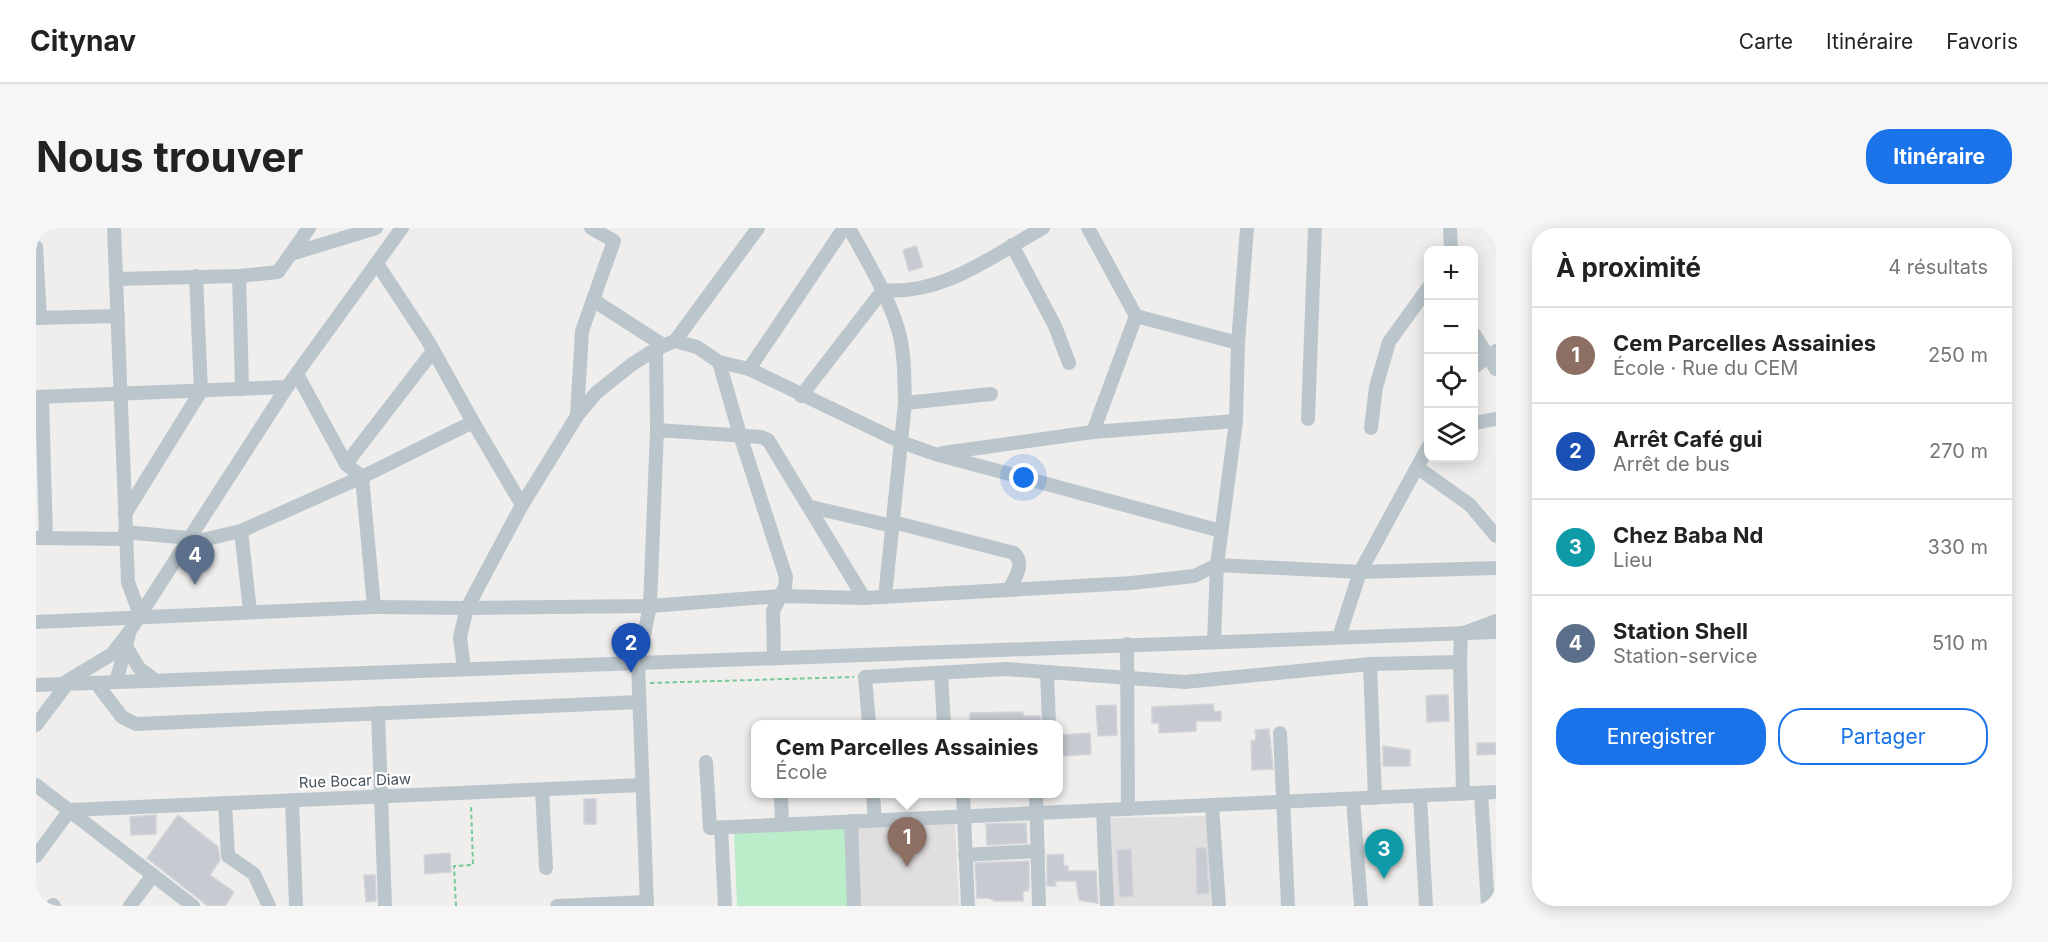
<!DOCTYPE html>
<html lang="fr">
<meta charset="utf-8">
<style>
:root{--surface:#fff;--page:#f6f6f6;--text:#222;--muted:#767676;--line:#e0e0e0;--accent:#1a73e8}
body{margin:0;font-family:Inter,sans-serif;background:var(--page);color:var(--text)}
.controls{position:absolute;right:18px;top:18px;display:grid;overflow:hidden;border-radius:12px;box-shadow:0 3px 15px #0003}
.controls button{width:54px;height:54px;display:grid;place-items:center;padding:0;border:0;border-bottom:2px solid var(--line);background:var(--surface);color:var(--text);font:30px sans-serif}
.you{position:absolute;left:988px;top:250px;width:21px;height:21px;margin:-15px;border:4px solid #fff;border-radius:50%;background:#1a73e8;box-shadow:0 0 0 9px #1a73e833}
.badge{display:grid;place-items:center;width:39px;height:39px;border-radius:50%;background:var(--accent);color:#fff;font-size:20px;font-weight:700}
.pin{position:absolute;translate:-50% -50px;filter:drop-shadow(0 2px 3px #0008)}
.pin::after{content:'';position:absolute;top:32px;width:21px;height:18px;background:inherit;clip-path:polygon(0 0,100% 0,50% 100%)}
.popup{position:absolute;left:715px;top:492px;width:312px;height:78px;box-sizing:border-box;display:grid;place-content:center;border-radius:12px;background:var(--surface);filter:drop-shadow(0 2px 4px #0005);font-size:20px;white-space:nowrap;color:var(--muted)}
.popup b{font-size:22px;color:var(--text)}
.popup::after{content:'';position:absolute;left:50%;top:100%;margin-left:-12px;border:12px solid transparent;border-top-color:var(--surface)}
.list{margin:0;padding:0;list-style:none}
h2{display:flex;justify-content:space-between;align-items:center;height:78px;margin:0;padding:0 24px;font-size:26px}
h2 small{font-size:20px;font-weight:400;color:var(--muted)}
.list li{display:grid;grid-template-columns:39px 1fr auto;gap:18px;align-items:center;box-sizing:border-box;height:96px;padding:0 24px;border-top:2px solid var(--line)}
.list b{display:block;font-size:22px;white-space:nowrap}
.list p{margin:0;font-size:20px;white-space:nowrap;color:var(--muted)}
.list em{font-size:20px;font-style:normal;color:var(--muted)}
.actions{display:flex;gap:12px;padding:18px 24px}
.actions a{flex:1;padding:14px 0;border:2px solid var(--accent);border-radius:24px;text-align:center;font-size:21px;color:var(--accent)}
.actions .main{background:var(--accent);color:#fff}
.icon{flex:none;width:33px;height:33px;fill:none;stroke:currentColor;stroke-width:2;stroke-linecap:round;stroke-linejoin:round}
.map{position:relative;flex:none;width:1460px;height:678px;overflow:hidden;border-radius:24px}
header{display:flex;align-items:center;gap:36px;box-sizing:border-box;height:84px;padding:0 30px;background:var(--surface);border-bottom:2px solid var(--line)}
header strong{font-size:28px}
nav{display:flex;gap:33px;margin-inline-start:auto;font-size:21px}
.intro{display:flex;align-items:center;justify-content:space-between;box-sizing:border-box;height:144px;padding:0 36px}
h1{margin:0;font-size:42px}
.button{padding:15px 27px;border-radius:24px;background:var(--accent);color:#fff;font-size:21px;font-weight:700}
main{display:flex;gap:36px;padding:0 36px}
aside{flex:1;background:var(--surface);border-radius:24px;box-shadow:0 3px 15px #0003}
.map>svg:first-child{display:block}
.education{fill:#e0dedf}
.green{fill:#bbedca}
.building{fill:#c7cad0;stroke:#d1d4d8;stroke-width:1.5}
.lines{fill:none;stroke-linecap:round;stroke-linejoin:round}
.path{stroke:#74ca98;stroke-width:2;stroke-dasharray:4.5 3;stroke-linecap:butt}
.minor{stroke:#bbc6cc;stroke-width:14}
.labels{text-anchor:middle;stroke-width:4.5;stroke-linejoin:round;paint-order:stroke}
.street-label{font-size:15px;fill:#46525a;stroke:#fff}
</style>
<header>
<strong>Citynav</strong>
<nav><a>Carte</a><a>Itinéraire</a><a>Favoris</a></nav>
</header>
<div class="intro"><h1>Nous trouver</h1><a class="button">Itinéraire</a></div>
<main>
<div class="map">
<svg width="1460" height="678" viewBox="0 0 1460 678">
<rect width="100%" height="100%" fill="#f0eded"/>
<g class="education">
<polygon points="1172,588 1175,678 1077,678 1074,590"/>
<polygon points="919,595 923,678 824,678 820,599"/>
</g>
<polygon class="green" points="809,599 812,678 701,678 698,603"/>
<g class="building">
<polygon points="880,18 887,39 873,43 867,22"/>
<polygon points="1400,467 1412,467 1413,493 1391,494 1390,468"/>
<polygon points="1177,476 1178,484 1185,483 1185,493 1160,493 1160,503 1123,505 1123,495 1116,495 1116,479"/>
<polygon points="1080,477 1081,507 1062,508 1060,478"/>
<polygon points="987,484 987,488 1004,488 1004,496 934,494 934,485"/>
<polygon points="1233,501 1237,541 1216,542 1215,513 1220,512 1219,502"/>
<polygon points="1054,505 1055,526 1027,528 1026,507"/>
<polygon points="1441,515 1460,515 1460,526 1441,527"/>
<polygon points="1347,518 1374,522 1374,538 1347,538"/>
<rect x="548" y="571" width="12" height="25"/>
<polygon points="120,587 120,606 95,607 94,589"/>
<polygon points="142,587 182,619 184,632 174,647 198,664 189,678 172,678 111,630"/>
<polygon points="990,595 991,615 951,617 950,596"/>
<polygon points="1160,620 1170,620 1173,665 1161,666"/>
<polygon points="1095,621 1097,668 1084,669 1081,622"/>
<polygon points="414,625 415,644 389,646 388,627"/>
<polygon points="1027,626 1028,638 1032,638 1032,643 1060,643 1062,675 1043,672 1040,653 1019,653 1020,658 1011,658 1011,627"/>
<polygon points="993,633 993,659 992,663 987,663 987,673 959,673 953,670 941,670 939,635"/>
<polygon points="328,647 339,647 340,673 330,674"/>
</g>
<g class="lines">
<g class="path">
<polyline points="614,455 818,449"/>
<polyline points="420,678 418,638 437,637 435,576"/>
</g>
<g class="minor">
<polyline points="78,0 92,354 104,387"/>
<polyline points="555,0 578,13 557,72 627,117"/>
<path d="M813,0C831,33 851,65 862,101C869,124 868,150 869,175L849,369"/>
<polyline points="1052,0 1100,88 1057,204"/>
<polyline points="1414,0 1415,22"/>
<polyline points="976,17 1019,98 1033,135"/>
<polyline points="0,19 4,90"/>
<polyline points="255,26 340,0"/>
<polyline points="342,37 392,113 437,194"/>
<polyline points="203,48 206,161"/>
<polyline points="80,51 203,48 242,44 273,0"/>
<polyline points="1100,88 1202,115"/>
<polyline points="0,90 82,88"/>
<polyline points="1438,106 1460,141"/>
<polyline points="639,113 722,0"/>
<polyline points="683,134 704,207 750,349 749,359 737,383 738,429"/>
<polyline points="1438,139 1460,123"/>
<polyline points="713,141 865,214 899,226 1185,303"/>
<path d="M765,168L847,62C907,68 957,27 1007,0"/>
<polyline points="0,169 251,159"/>
<polyline points="6,169 10,310"/>
<polyline points="869,175 955,166"/>
<polyline points="541,188 546,103 557,72"/>
<polyline points="1272,191 1279,0"/>
<polyline points="1438,195 1460,191"/>
<polyline points="1335,200 1340,159 1353,114 1392,60"/>
<polyline points="621,202 725,209 732,212 828,370"/>
<polyline points="907,225 1057,204 1200,193"/>
<polyline points="310,236 397,123"/>
<polyline points="1382,240 1434,277 1460,308"/>
<polyline points="775,279 856,298"/>
<polyline points="89,286 165,163 160,48"/>
<path d="M857,294L978,325C989,336 980,348 974,360"/>
<polyline points="205,303 214,383"/>
<polyline points="89,304 153,310"/>
<polyline points="0,310 89,311"/>
<polyline points="149,316 205,303 326,249 437,194 486,277"/>
<polyline points="338,379 431,380 486,277 541,188 560,165 595,137 620,121 639,113 661,119 683,134 713,141 808,0"/>
<polyline points="0,394 338,379 326,249 310,236 261,146"/>
<polyline points="1303,409 1324,344 1392,219"/>
<polyline points="1178,413 1181,337 1200,193 1202,115 1211,0"/>
<polyline points="1091,416 1092,581"/>
<polyline points="91,420 103,440 120,453"/>
<polyline points="1424,434 1427,566"/>
<polyline points="1334,436 1339,570"/>
<polyline points="428,441 424,409 431,380 614,378 745,368 828,370 1096,355 1158,348 1181,337 1324,344 1460,340"/>
<polyline points="1011,444 1013,496"/>
<polyline points="905,446 908,496"/>
<polyline points="80,454 93,406"/>
<polyline points="28,455 76,426 93,404 251,159 366,0"/>
<polyline points="60,455 86,489 100,496 603,474"/>
<polyline points="0,457 1460,404"/>
<polyline points="342,485 349,678"/>
<polyline points="833,496 829,449 970,441 1149,454 1334,436 1424,434 1425,406 1460,393"/>
<polyline points="0,497 31,456"/>
<polyline points="1244,505 1252,678"/>
<polyline points="670,534 674,600 1460,564"/>
<polyline points="0,557 157,678"/>
<polyline points="506,562 510,640"/>
<polyline points="1445,565 1452,678"/>
<polyline points="745,566 746,596"/>
<polyline points="837,566 839,592"/>
<polyline points="927,566 932,678"/>
<polyline points="1000,566 1003,678"/>
<polyline points="1384,568 1390,678"/>
<polyline points="1317,571 1325,678"/>
<polyline points="256,572 260,678"/>
<polyline points="189,575 192,628 218,646 233,678"/>
<polyline points="1176,577 1183,678"/>
<polyline points="1067,582 1071,678"/>
<polyline points="815,593 818,678"/>
<polyline points="685,599 689,678"/>
<polyline points="929,627 1002,623"/>
<polyline points="0,628 34,582 606,557"/>
<polyline points="17,677 18,678"/>
<polyline points="94,678 117,647"/>
<polyline points="521,678 611,674"/>
<polyline points="611,678 602,435 614,378 621,202 620,121"/>
</g>
</g>
<g class="labels">
<g class="street-label">
<text transform="translate(319 553) rotate(-2)" y="5">Rue Bocar Diaw</text>
</g>
</g>
</svg>
<div class="controls">
<button>+</button>
<button>−</button>
<button><svg class="icon" aria-label="locate" viewBox="0 0 24 24"><circle cx="12" cy="12" r="6"/><path d="M12 2v4M12 18v4M2 12h4M18 12h4"/></svg></button>
<button><svg class="icon" aria-label="layers" viewBox="0 0 24 24"><path d="M12 4l9 5-9 5-9-5zM3 14l9 5 9-5"/></svg></button>
</div>
<div class="you"></div>
<div class="pin badge" style="left:871px;top:639px;background:#8d6e63">1</div>
<div class="popup"><b>Cem Parcelles Assainies</b>École</div>
<div class="pin badge" style="left:595px;top:445px;background:#1a4fb4">2</div>
<div class="pin badge" style="left:1348px;top:651px;background:#0f9aa8">3</div>
<div class="pin badge" style="left:159px;top:357px;background:#5c6f8a">4</div>
</div>
<aside>
<h2>À proximité<small>4 résultats</small></h2>
<ul class="list">
<li><span class="badge" style="background:#8d6e63">1</span><div><b>Cem Parcelles Assainies</b><p>École · Rue du CEM</p></div><em>250 m</em></li>
<li><span class="badge" style="background:#1a4fb4">2</span><div><b>Arrêt Café gui</b><p>Arrêt de bus</p></div><em>270 m</em></li>
<li><span class="badge" style="background:#0f9aa8">3</span><div><b>Chez Baba Nd</b><p>Lieu</p></div><em>330 m</em></li>
<li><span class="badge" style="background:#5c6f8a">4</span><div><b>Station Shell</b><p>Station-service</p></div><em>510 m</em></li>
</ul>
<div class="actions"><a class="main">Enregistrer</a><a>Partager</a></div>
</aside>
</main>
